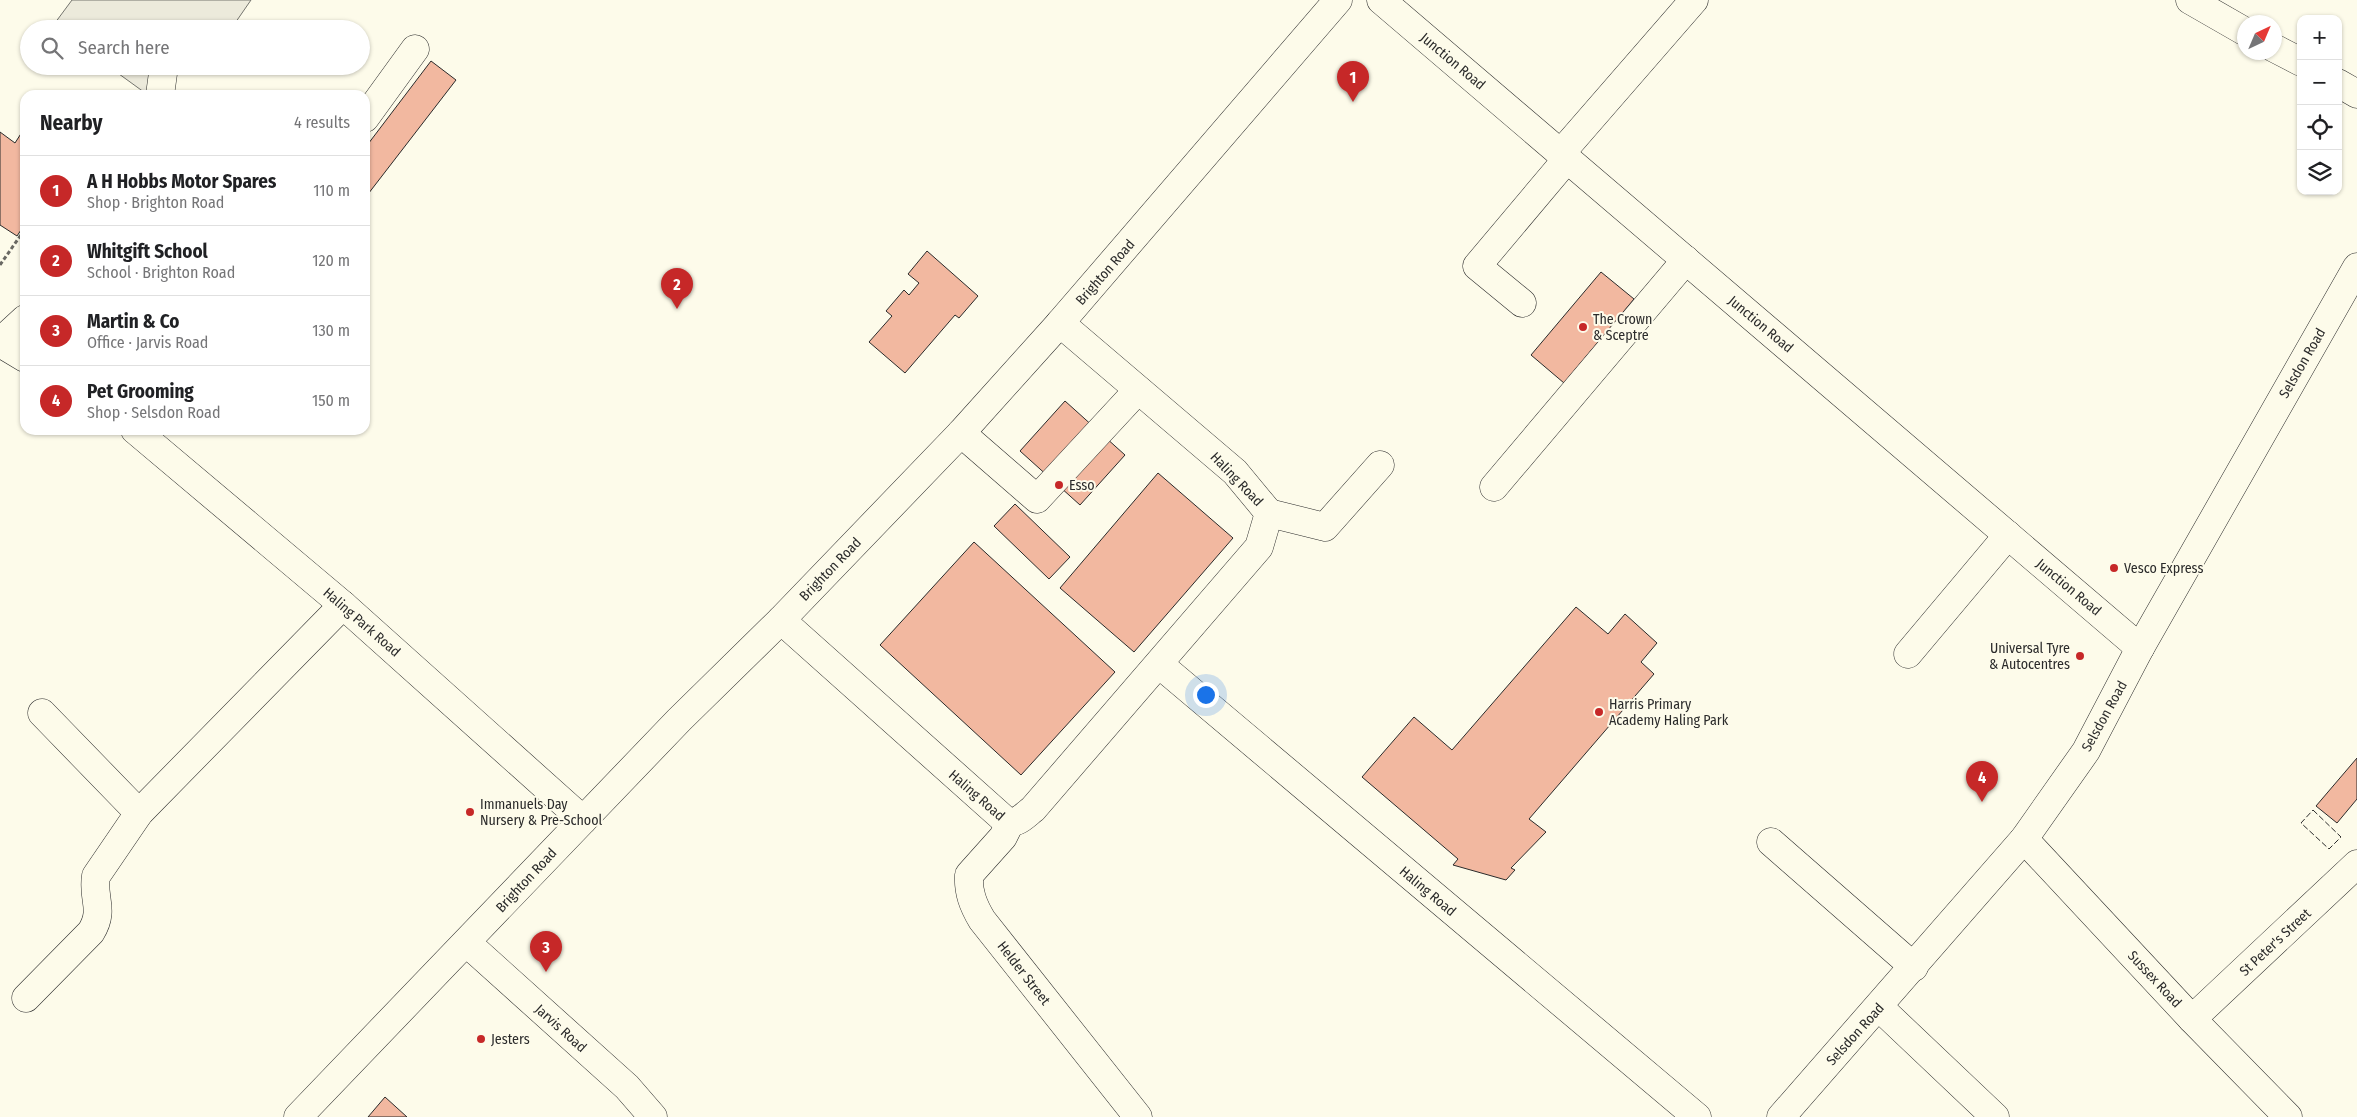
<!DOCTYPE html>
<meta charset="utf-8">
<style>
:root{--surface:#fff;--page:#f6f6f6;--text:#202124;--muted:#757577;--line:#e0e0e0;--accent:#c62828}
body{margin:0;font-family:"Fira Sans Condensed",sans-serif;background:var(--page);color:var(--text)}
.controls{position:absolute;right:15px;top:15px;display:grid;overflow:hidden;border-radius:10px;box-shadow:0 1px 4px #0004}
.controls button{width:45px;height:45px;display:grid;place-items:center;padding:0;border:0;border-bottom:1px solid var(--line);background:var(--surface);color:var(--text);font:25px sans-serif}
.compass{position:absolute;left:2237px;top:15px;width:45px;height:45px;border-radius:50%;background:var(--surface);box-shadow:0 1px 4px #0004;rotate:44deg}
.you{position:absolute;left:1205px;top:694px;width:18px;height:18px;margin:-12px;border:4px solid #fff;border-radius:50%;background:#1a73e8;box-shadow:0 0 0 8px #1a73e833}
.badge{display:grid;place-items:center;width:32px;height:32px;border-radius:50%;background:var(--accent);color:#fff;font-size:16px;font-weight:700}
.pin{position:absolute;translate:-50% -41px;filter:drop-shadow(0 1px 2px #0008)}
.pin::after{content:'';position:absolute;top:26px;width:18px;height:15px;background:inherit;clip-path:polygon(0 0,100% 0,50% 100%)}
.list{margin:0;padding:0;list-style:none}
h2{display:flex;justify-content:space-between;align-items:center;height:65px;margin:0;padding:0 20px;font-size:21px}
h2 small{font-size:16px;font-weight:400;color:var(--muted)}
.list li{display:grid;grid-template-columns:32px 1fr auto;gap:15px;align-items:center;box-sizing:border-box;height:70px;padding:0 20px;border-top:1px solid var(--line)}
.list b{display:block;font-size:19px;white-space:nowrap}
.list p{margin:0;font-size:16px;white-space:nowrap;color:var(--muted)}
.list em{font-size:16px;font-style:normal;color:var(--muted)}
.icon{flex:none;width:28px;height:28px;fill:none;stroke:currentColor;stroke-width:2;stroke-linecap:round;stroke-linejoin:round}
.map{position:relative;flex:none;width:2357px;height:1117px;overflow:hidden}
.search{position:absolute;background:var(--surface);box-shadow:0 1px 4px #0004;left:20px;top:20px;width:350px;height:55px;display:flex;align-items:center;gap:12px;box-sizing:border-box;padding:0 18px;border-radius:28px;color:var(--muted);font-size:19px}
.panel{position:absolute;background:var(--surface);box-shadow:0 1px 4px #0004;left:20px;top:90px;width:350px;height:345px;border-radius:15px}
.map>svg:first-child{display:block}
.parking{fill:#eceadb;stroke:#74746e}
.building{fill:#f2b8a0;stroke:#2b2b2b}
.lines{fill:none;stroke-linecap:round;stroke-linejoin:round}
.minor-casing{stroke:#2b2b2b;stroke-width:29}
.major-casing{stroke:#2b2b2b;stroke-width:29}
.path{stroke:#6a6964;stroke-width:3;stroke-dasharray:4 2.5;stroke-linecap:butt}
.minor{stroke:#fdfbea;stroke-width:28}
.major{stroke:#fdfbea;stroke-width:28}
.fence{stroke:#2b2b2b;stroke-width:1;stroke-dasharray:6 2.5;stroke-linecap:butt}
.poi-dot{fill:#c62828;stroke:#fdfbea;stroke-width:2}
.labels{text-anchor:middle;stroke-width:4;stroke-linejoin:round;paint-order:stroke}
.street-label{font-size:14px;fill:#2b2b2b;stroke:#fdfbea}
.poi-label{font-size:14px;fill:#2b2b2b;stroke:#fdfbea;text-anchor:start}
</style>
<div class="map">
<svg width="2357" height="1117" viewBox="0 0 2357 1117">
<rect width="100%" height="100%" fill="#fdfbea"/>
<g class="parking">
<polygon points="72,0 251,0 231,29 54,29 52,27"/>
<polygon points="108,66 172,66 148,95"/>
</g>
<g class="building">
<polygon points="431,61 456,80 365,198 365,148"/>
<polygon points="0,132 15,143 22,132 25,134 25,224 17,236 0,225"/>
<polygon points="927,251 978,296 959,318 955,315 905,373 869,342 892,316 886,311 904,290 909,295 919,283 908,274"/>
<polygon points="1601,272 1634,299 1564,383 1531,355"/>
<polygon points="1065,401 1125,455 1080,505 1020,451"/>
<polygon points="1158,473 1233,538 1134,652 1060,588"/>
<polygon points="1015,504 1070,557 1049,579 994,526"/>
<polygon points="974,542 1115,672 1021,775 880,645"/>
<polygon points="1576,607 1608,634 1625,614 1657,643 1641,662 1654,674 1529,819 1546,832 1511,868 1515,870 1506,880 1453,865 1458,859 1362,777 1414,717 1452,750"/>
<polygon points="2357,758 2357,799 2337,823 2316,806"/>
<polygon points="385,1097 407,1117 368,1117"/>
</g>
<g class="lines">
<g class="minor-casing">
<g id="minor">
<polyline points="1381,0 2140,648"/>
<polyline points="2190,0 2244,31"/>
<polyline points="2274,48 2301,62"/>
<polyline points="2338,83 2357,94"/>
<polyline points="160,95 164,66"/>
<polyline points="365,118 415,49"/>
<polyline points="1561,153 1694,0"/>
<polyline points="1522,303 1477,266 1567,159"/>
<polyline points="0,342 25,319"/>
<polyline points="0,343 25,358"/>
<polyline points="135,430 343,605 583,820"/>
<polyline points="961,433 1037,499 1138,390"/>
<polyline points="1494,487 1686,260"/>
<polyline points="1269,513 1325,527 1380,465"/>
<path d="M781,620L1005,820C1016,826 1024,816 1033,809L1259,547L1269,513L1235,472L1060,323"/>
<polyline points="1908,654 2008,535"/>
<polyline points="1159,664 1697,1117"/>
<polyline points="42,713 139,813"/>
<path d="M1010,823L1003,837L969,875C968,892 973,905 982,920L1138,1117"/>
<polyline points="2024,839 2192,1019 2288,1117"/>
<polyline points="1771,842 1914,967"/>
<polyline points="467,943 627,1087 653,1117"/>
<path d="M26,998L91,932C105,909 92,899 96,876L139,813L343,605"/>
<polyline points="1879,1007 1995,1117"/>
<polyline points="2192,1019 2357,864"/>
</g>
</g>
<g class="major-casing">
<g id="major">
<polyline points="298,1117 679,720 781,620 961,433 1060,323 1338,0"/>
<polyline points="1781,1117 2024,839 2086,751 2140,648 2357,267"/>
</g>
</g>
<polyline class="path" points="0,265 25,229"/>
<use href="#minor" class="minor"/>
<use href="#major" class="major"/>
<polygon class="fence" points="2313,810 2341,837 2329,849 2301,823"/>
</g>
<g class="poi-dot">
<circle cx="1583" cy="327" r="5"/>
<circle cx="1059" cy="485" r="5"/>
<circle cx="2114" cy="568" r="5"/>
<circle cx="2080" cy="656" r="5"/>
<circle cx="1599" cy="712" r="5"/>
<circle cx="470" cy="812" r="5"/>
<circle cx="481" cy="1039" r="5"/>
</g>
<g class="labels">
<g class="street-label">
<text transform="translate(1453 61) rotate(40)" y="5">Junction Road</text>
<text transform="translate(1105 272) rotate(-49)" y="5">Brighton Road</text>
<text transform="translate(1761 324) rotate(40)" y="5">Junction Road</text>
<text transform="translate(2302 363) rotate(-60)" y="5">Selsdon Road</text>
<text transform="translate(1237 479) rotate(46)" y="5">Haling Road</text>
<text transform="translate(830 569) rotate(-46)" y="5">Brighton Road</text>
<text transform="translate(2069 587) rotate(40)" y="5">Junction Road</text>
<text transform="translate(362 622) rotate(41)" y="5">Haling Park Road</text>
<text transform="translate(2104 716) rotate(-61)" y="5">Selsdon Road</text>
<text transform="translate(977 795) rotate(41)" y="5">Haling Road</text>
<text transform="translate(526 880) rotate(-47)" y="5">Brighton Road</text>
<text transform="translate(1428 891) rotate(40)" y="5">Haling Road</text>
<text transform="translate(2275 942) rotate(-43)" y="5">St Peter's Street</text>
<text transform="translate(1024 973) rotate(52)" y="5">Helder Street</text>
<text transform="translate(2155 979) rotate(47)" y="5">Sussex Road</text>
<text transform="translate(561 1028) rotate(42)" y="5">Jarvis Road</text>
<text transform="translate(1855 1034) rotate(-48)" y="5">Selsdon Road</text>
</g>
<g class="poi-label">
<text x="1593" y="324">The Crown<tspan x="1593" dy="16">&amp; Sceptre</tspan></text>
<text x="1069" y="490">Esso</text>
<text x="2124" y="573">Vesco Express</text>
<text x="2070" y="653" text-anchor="end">Universal Tyre<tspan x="2070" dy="16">&amp; Autocentres</tspan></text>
<text x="1609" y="709">Harris Primary<tspan x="1609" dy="16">Academy Haling Park</tspan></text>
<text x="480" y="809">Immanuels Day<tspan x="480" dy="16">Nursery &amp; Pre-School</tspan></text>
<text x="491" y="1044">Jesters</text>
</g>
</g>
</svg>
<div class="controls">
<button>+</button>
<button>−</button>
<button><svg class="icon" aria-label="locate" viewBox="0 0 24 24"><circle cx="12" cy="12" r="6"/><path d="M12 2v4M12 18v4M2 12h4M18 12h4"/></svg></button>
<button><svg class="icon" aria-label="layers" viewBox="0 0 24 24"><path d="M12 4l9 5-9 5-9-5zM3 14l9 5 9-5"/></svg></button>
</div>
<svg class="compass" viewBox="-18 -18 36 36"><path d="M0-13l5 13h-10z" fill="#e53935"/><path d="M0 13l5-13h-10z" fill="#757577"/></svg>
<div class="you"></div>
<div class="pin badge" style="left:1353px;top:102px">1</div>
<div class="pin badge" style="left:677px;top:309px">2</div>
<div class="pin badge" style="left:546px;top:972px">3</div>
<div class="pin badge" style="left:1982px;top:802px">4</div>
<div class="search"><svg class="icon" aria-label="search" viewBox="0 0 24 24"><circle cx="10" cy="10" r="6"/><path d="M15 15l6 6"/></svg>Search here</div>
<section class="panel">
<h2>Nearby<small>4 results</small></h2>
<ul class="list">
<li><span class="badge">1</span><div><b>A H Hobbs Motor Spares</b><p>Shop · Brighton Road</p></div><em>110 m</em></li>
<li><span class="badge">2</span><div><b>Whitgift School</b><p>School · Brighton Road</p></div><em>120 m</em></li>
<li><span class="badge">3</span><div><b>Martin &amp; Co</b><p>Office · Jarvis Road</p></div><em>130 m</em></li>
<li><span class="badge">4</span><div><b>Pet Grooming</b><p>Shop · Selsdon Road</p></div><em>150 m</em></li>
</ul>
</section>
</div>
